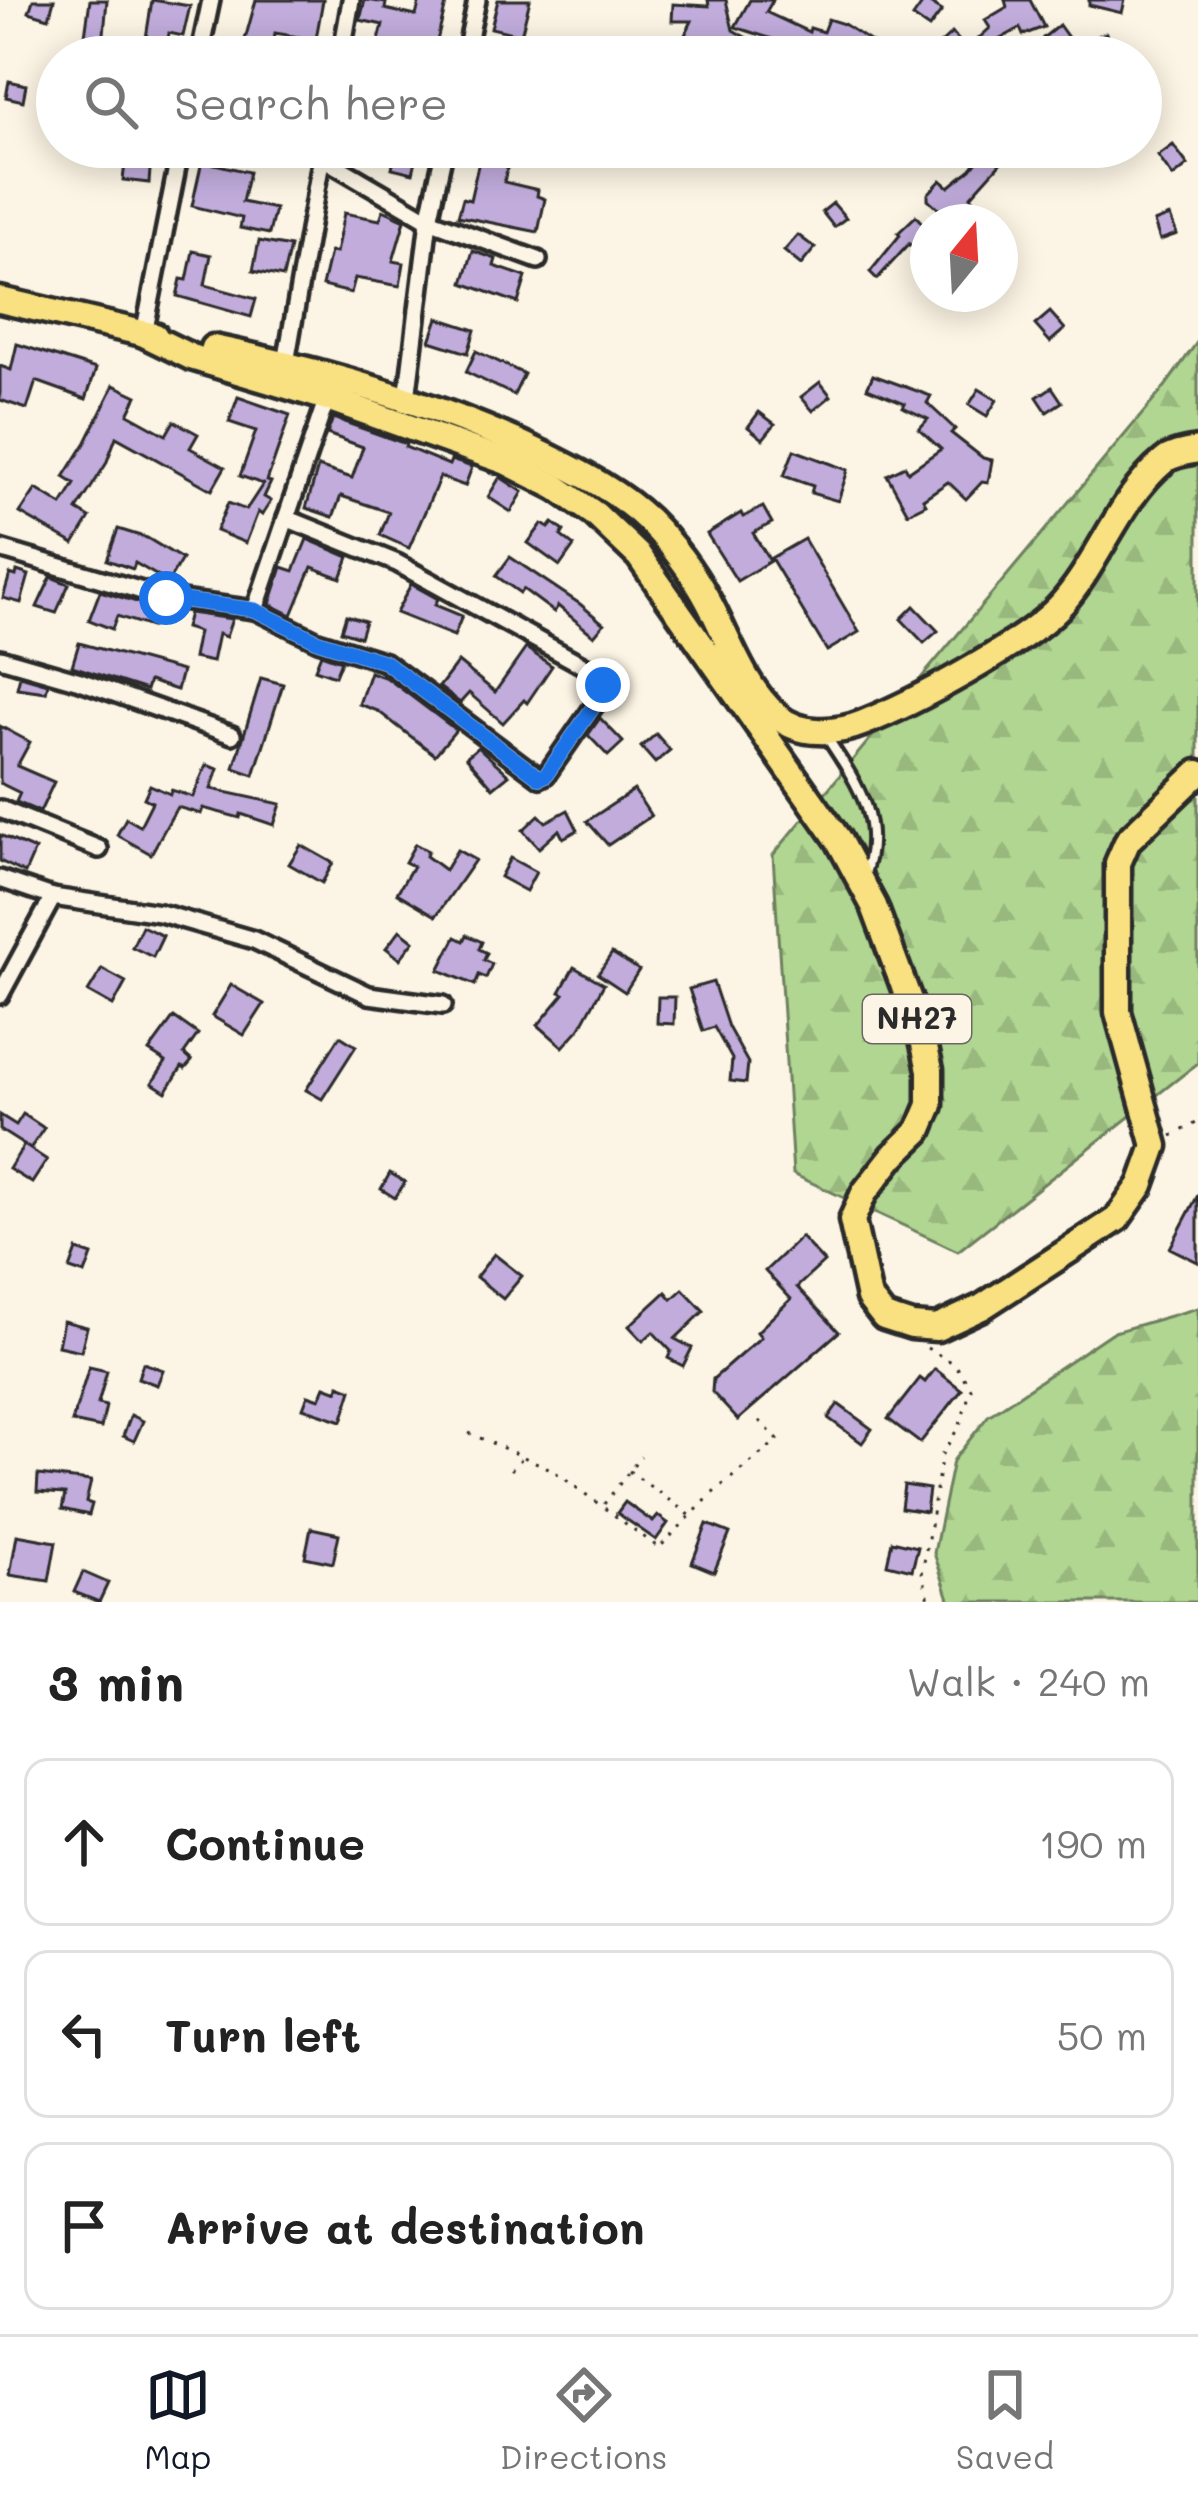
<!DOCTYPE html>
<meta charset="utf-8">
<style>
:root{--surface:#fff;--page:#f6f6f6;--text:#222;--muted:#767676;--line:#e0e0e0;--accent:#111827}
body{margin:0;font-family:Mali,sans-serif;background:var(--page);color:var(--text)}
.compass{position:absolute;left:910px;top:204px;width:108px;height:108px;border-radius:50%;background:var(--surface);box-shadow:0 6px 30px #0003;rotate:18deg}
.stop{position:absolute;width:36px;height:36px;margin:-27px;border:9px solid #1a73e8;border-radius:50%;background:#fff}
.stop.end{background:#1a73e8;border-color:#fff;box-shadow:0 3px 12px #0008}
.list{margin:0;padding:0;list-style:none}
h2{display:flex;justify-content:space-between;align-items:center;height:156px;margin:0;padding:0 48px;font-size:51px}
h2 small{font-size:39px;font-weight:400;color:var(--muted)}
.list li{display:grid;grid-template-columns:78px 1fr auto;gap:36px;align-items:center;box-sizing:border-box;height:168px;margin:0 24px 24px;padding:0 24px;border:3px solid var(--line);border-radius:24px}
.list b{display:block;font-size:45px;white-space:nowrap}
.list em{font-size:39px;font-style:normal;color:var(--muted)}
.icon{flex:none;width:66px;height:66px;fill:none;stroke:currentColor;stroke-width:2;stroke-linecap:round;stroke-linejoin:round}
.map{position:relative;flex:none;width:1198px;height:1602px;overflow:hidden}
.search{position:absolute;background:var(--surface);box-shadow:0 6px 30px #0003;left:36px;right:36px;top:36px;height:132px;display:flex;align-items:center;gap:30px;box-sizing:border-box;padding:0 42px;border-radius:66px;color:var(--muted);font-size:45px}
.sheet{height:732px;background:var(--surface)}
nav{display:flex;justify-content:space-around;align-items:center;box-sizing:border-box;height:168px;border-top:3px solid var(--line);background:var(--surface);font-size:33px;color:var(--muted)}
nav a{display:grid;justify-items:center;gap:6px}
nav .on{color:var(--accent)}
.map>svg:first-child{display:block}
.forest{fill:url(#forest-firs);stroke:#6e805e;stroke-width:3}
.building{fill:#c1acdc;stroke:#2b2b2b;stroke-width:3}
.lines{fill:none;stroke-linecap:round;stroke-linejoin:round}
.service-casing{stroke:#2b2b2b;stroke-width:16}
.minor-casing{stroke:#2b2b2b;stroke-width:24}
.trunk-casing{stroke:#2b2b2b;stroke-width:33}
.path{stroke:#2b2b2b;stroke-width:3;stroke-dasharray:3 9;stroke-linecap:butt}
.service{stroke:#fcf5e5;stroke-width:8}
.minor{stroke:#fcf5e5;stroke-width:15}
.trunk{stroke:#f9e181;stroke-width:24}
.route{stroke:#1a73e8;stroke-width:15}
.labels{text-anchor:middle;stroke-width:9;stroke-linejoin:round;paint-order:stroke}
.shield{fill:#fcf5e5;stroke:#6a6863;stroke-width:3}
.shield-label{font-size:30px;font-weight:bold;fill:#2b2b2b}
</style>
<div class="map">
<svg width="1198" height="1602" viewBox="0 0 1198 1602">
<defs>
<pattern id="forest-firs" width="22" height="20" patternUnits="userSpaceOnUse" patternTransform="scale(3)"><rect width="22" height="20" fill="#b0d692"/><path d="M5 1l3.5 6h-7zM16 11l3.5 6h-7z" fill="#98b87e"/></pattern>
</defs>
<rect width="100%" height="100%" fill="#fcf5e5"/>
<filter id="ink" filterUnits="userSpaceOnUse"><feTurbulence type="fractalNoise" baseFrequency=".00833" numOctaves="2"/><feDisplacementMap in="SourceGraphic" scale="24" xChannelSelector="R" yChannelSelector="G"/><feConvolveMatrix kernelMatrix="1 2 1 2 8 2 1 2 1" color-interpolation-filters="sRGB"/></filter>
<g filter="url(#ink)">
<g class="forest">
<polygon points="1198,341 1198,1063 958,1251 793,1174 773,855 1164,388"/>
<polygon points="1198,1308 1198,1602 950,1602 934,1553 953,1461 988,1416 1111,1333"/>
</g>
<g class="building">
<polygon points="33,0 54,0 49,18 29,12"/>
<polygon points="90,0 107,0 102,57 82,57"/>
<polygon points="152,0 190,6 183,36 169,33 165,57 143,57"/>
<polygon points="256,0 323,0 315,44 320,45 317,57 301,57 305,38 275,33 273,49 244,43"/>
<polygon points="365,0 386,3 385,9 416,16 420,0 447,0 433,57 356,57 360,43 377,48 383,25 360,20"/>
<polygon points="498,0 530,0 521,35 491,28"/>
<polygon points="708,0 726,0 733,30 780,57 748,57 719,40 716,44 707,38 697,57 679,47 692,21 672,21 673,4 709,6"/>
<polygon points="750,0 773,0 766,12 809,32 810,28 823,32 828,19 844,24 894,57 846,57 828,45 825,56 735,27"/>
<polygon points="925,0 942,11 929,28 913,17"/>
<polygon points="1005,0 1030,0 1044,27 1023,35 1020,28 984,48 993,57 954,57 941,43 952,33 967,49 990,28 985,20 1007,7"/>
<polygon points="1089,0 1125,0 1122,13 1089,5"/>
<polygon points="1059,25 1069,39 1053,51 1043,38"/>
<polygon points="1106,33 1112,50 1097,56 1091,38"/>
<polygon points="9,81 26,85 23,101 6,97"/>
<polygon points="1173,145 1188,165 1173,177 1158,156"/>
<polygon points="988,147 1015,147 971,196 995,222 953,222 928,199 928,194 941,180 949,187 971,169"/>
<polygon points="482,148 510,155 504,182 538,190 537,196 545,199 538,232 458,216 463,198 470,200"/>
<polygon points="396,151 417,156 413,173 392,168"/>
<polygon points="126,155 151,157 149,183 123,180"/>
<polygon points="202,161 249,172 242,202 275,209 269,234 240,228 242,218 192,206"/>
<polygon points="833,203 846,218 834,227 822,212"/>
<polygon points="383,210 405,220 393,261 404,263 400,286 355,278 351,293 322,286 330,252 336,253 344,213 380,220"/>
<polygon points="916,216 928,230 928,263 909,244 877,279 870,272 900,235 898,233"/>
<polygon points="1170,216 1177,234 1160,240 1154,222"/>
<polygon points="798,235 815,248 801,265 784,251"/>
<polygon points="259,241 290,247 283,277 253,271"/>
<polygon points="193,251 211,255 205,285 256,299 251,317 177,296 181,279 187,280"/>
<polygon points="473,251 496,259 494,266 526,277 518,303 463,283"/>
<polygon points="1050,312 1065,329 1050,342 1035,325"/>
<polygon points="438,318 475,330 468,353 430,341"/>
<polygon points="17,344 96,369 86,399 36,381 27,409 0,400 0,366 11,370"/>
<polygon points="476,351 524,374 514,395 466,372"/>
<polygon points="873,375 931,396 927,403 955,429 951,433 983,458 992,460 988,483 982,482 966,499 948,482 923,499 926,504 908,513 887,475 905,466 908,472 941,449 919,429 928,419 903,407 905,403 867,388"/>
<polygon points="820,382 831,396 813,411 801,397"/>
<polygon points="114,385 137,396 128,414 166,435 174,421 198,434 190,448 225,467 212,490 116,437 106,464 77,510 90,518 74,544 20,513 36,489 62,505 75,484 64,477 86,442"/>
<polygon points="1052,387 1062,402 1047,412 1037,397"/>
<polygon points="979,389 997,400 987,416 969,405"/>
<polygon points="238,397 290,415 267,481 271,482 264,497 271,501 262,515 258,512 246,543 216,531 228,503 246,510 263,484 240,476 256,431 229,422"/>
<polygon points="759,412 775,424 763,439 748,427"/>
<polygon points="333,418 406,444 405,447 449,465 451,460 472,467 465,486 440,477 409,548 380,535 389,512 341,496 333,517 306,508 318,467 352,478 363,447 327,434"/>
<polygon points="794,450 848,470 838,501 811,493 813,486 784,476"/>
<polygon points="500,477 523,492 511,512 488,497"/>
<polygon points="763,507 772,523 753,533 770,561 737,581 707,534 741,513 743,517"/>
<polygon points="553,523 564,531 561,536 574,546 560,566 528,543 542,524 549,528"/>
<polygon points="118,529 147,538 182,559 168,582 135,563 133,569 107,560"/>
<polygon points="307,539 349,557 341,578 312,567 292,615 270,604 282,567 294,571"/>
<polygon points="804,539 859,632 827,651 771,558"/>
<polygon points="510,557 580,604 604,624 594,636 558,606 554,612 523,589 520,593 496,576"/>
<polygon points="17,571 29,575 21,603 3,598 10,574 16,576"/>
<polygon points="51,577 69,584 56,613 37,607"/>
<polygon points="411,584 438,599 435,605 462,616 454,636 396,613"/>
<polygon points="100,591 157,608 151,627 117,616 112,629 89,620"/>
<polygon points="914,606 938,631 924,643 901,619"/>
<polygon points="189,613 232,619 226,637 218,634 212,662 193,658 198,632 185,628"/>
<polygon points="346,615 365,621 360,637 341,631"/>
<polygon points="79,643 182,671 177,690 149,681 146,690 72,666"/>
<polygon points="526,648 552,666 527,703 524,700 503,723 469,693 460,703 439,687 458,662 495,692"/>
<polygon points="321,654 341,661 335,676 315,669"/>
<polygon points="370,672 387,678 456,730 435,755 378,711 359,704"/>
<polygon points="20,676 48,684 46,692 17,688"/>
<polygon points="261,678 283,684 254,775 234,768"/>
<polygon points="600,718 623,742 608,756 588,735"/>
<polygon points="0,726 30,742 17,766 54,782 40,812 16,802 20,793 0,783"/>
<polygon points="656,734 670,750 655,763 641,747"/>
<polygon points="478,747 509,775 493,788 466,757"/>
<polygon points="206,765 218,769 211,789 281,804 274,825 241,814 240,818 203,808 201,814 177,807 151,854 117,835 126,818 140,826 152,802 144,798 150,785 170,794 171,790 193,797"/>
<polygon points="634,790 651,816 608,845 587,821"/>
<polygon points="568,810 578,830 563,838 559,830 539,848 523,830 539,815 546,822"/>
<polygon points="0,835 35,850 25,873 0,861"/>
<polygon points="415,844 428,851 426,856 445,870 457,850 475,860 436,916 397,893 413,866 405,862"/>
<polygon points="301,845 333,863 322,883 289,864"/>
<polygon points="510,858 536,872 526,891 500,877"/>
<polygon points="142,926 163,936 153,957 132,947"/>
<polygon points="400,930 414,941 400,959 386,948"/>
<polygon points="467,935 482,942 479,949 487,953 484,960 492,964 486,978 479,975 475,985 439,970 456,937 464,941"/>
<polygon points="612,953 639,970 625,992 598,974"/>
<polygon points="574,967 604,984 580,1028 563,1047 538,1025 564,994 560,992"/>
<polygon points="102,969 126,982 113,1006 88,992"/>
<polygon points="713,982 728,1027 748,1063 746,1083 730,1081 732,1059 714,1027 703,1031 689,989"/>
<polygon points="231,985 264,1004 244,1035 212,1016"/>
<polygon points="658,997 675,997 674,1024 657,1023"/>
<polygon points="174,1017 198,1034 184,1054 192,1061 185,1069 182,1067 166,1092 152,1083 166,1062 149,1051"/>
<polygon points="340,1036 356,1046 322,1099 306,1090"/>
<polygon points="23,1114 44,1128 30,1149 0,1130 0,1115 16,1125"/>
<polygon points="24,1145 47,1160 32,1183 9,1169"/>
<polygon points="390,1173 405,1182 395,1198 381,1189"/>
<polygon points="1198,1195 1198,1262 1170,1248"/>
<polygon points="801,1237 824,1262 797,1287 839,1332 738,1420 712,1392 713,1379 761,1337 757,1332 791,1299 765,1271"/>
<polygon points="77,1250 92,1255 85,1274 70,1269"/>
<polygon points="494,1254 522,1276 503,1299 476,1277"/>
<polygon points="683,1289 704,1311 675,1339 692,1348 683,1366 668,1358 671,1351 653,1332 643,1341 629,1326 666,1292 672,1299"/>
<polygon points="63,1321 87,1327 81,1351 58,1346"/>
<polygon points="143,1363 163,1370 157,1385 138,1378"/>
<polygon points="89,1367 107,1371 98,1404 106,1406 101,1428 72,1422"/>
<polygon points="935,1369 962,1390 920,1443 888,1419 920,1378 925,1382"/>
<polygon points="339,1385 352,1390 342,1421 303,1408 308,1395 320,1399 325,1386 338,1391"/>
<polygon points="838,1404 872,1429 862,1443 828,1418"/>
<polygon points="131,1415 143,1421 134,1441 123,1436"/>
<polygon points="38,1475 91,1481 86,1502 92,1504 89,1515 62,1509 65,1494 37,1492"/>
<polygon points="904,1485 929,1489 926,1512 901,1508"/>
<polygon points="625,1502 653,1522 658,1516 668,1523 656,1540 617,1513"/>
<polygon points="707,1524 730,1533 714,1572 692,1563"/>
<polygon points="311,1528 339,1534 333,1563 305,1557"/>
<polygon points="17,1535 56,1542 49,1581 10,1575"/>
<polygon points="892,1541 918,1547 912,1570 887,1564"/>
<polygon points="83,1572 108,1583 99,1602 74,1592"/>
</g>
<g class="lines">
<g class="service-casing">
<path id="service" d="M828,739C857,783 886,824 863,878"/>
</g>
<g class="minor-casing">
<g id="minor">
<polyline points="199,57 211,0"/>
<polyline points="341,57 351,0"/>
<polyline points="465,57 477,0"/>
<polyline points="304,147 429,220 538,260"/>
<polyline points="144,334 181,147"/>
<polyline points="286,363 323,150"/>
<polyline points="407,399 429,220 445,147"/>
<polyline points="0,549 166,598 255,610 327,398"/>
<polyline points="255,610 318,641 385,662 540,778 546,775 603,693 603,685 588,668 397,563 286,518"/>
<polyline points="0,658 80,681 232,735"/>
<polyline points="0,809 99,849"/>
<polyline points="0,879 53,897 160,913 254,940 369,995 443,1005"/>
<polyline points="0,995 53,897"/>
</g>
</g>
<g class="trunk-casing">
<g id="trunk">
<polyline points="0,300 155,336"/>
<polyline points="144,334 191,357 327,398 507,462 556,487 595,514 639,556 838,839 874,906 922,1035 930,1070 930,1105 919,1131 893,1156 864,1193 852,1220 869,1298 884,1317 912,1326 937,1328 982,1307 1117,1219 1141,1185 1155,1146 1118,1012 1118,863 1128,840 1198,773"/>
<path d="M213,348C329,372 442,405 549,457C583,474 620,493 648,520C672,544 691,569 707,599C728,637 743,687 777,716C800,736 836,734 863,723C914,703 1020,646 1058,608C1099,565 1117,500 1164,461C1172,454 1187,452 1198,450"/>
</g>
</g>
<g class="path">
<polyline points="1172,1136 1198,1122"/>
<polyline points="927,1348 955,1364 971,1389 960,1425 942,1454 922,1574 930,1602"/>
<polyline points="469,1433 551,1469 659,1548 715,1491 778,1440 759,1420"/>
<polyline points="511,1470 522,1458"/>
<polyline points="629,1471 691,1516"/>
<polyline points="604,1504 641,1456"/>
</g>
<use href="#service" class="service"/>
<use href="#minor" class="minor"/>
<use href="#trunk" class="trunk"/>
</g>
</g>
<g class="lines" filter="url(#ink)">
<polyline class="route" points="166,598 255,610 318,641 385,662 540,778 546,775 603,693 603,685"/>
</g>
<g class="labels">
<rect class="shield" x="863" y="995" width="108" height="48" rx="9"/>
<g class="shield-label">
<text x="917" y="1029">NH27</text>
</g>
</g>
</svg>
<svg class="compass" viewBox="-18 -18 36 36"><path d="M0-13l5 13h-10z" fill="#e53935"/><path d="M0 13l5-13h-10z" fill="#767676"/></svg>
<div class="stop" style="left:166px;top:598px"></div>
<div class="stop end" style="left:603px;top:685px"></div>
<div class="search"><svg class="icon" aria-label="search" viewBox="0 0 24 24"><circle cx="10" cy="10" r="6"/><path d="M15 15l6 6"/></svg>Search here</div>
</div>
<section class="sheet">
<h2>3 min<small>Walk · 240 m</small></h2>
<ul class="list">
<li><svg class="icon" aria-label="ahead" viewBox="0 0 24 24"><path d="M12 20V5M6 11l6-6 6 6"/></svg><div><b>Continue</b></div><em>190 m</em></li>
<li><svg class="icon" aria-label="left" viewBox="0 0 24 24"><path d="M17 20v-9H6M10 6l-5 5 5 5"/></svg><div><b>Turn left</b></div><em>50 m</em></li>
<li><svg class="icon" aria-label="arrive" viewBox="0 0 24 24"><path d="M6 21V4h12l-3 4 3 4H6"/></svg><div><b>Arrive at destination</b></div></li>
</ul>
</section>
<nav>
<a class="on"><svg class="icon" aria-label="map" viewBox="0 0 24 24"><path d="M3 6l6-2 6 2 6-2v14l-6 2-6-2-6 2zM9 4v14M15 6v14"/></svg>Map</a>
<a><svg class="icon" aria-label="directions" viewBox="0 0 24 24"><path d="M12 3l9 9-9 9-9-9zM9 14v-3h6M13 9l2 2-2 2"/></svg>Directions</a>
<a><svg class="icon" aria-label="saved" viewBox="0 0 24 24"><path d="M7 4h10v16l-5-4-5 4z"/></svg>Saved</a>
</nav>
